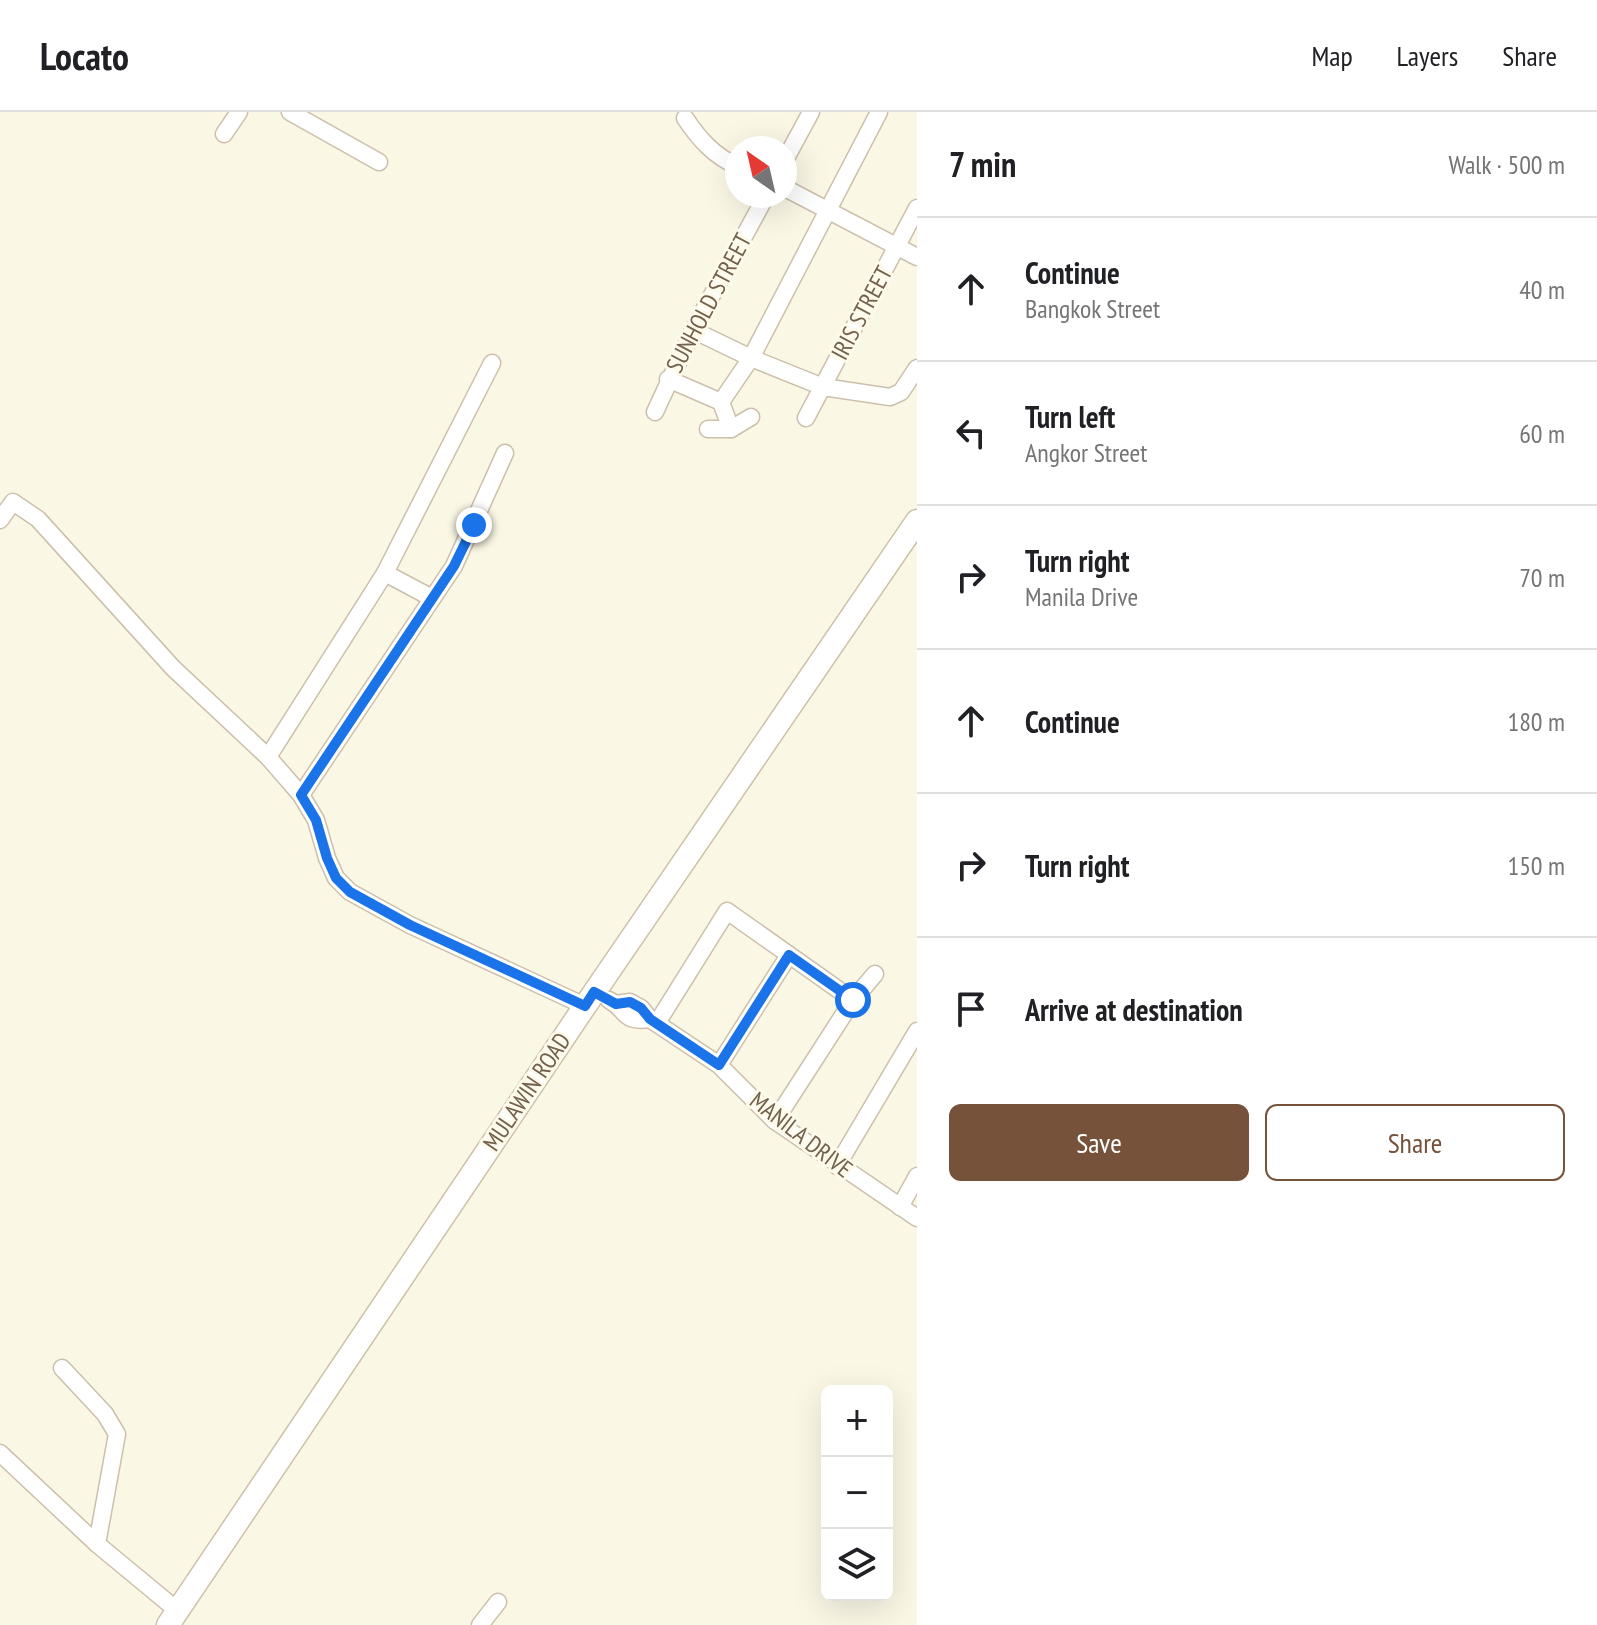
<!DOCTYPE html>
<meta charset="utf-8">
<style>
:root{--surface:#fff;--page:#f6f6f6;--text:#202124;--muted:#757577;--line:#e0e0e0;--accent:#755239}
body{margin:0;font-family:"PT Sans Narrow",sans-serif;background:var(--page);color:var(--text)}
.controls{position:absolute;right:24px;bottom:24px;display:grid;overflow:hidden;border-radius:12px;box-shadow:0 8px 32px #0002}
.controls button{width:72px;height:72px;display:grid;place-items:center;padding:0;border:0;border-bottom:2px solid var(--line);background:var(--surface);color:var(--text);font:40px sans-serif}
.compass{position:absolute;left:725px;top:24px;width:72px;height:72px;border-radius:50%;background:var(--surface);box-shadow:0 8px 32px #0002;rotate:326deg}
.stop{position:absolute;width:24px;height:24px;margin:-18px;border:6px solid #1a73e8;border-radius:50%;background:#fff}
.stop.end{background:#1a73e8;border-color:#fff;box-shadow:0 2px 8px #0008}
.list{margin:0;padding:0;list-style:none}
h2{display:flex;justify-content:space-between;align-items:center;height:104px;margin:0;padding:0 32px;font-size:34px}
h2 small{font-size:26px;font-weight:400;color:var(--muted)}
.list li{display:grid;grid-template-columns:52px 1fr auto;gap:24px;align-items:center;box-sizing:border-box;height:144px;padding:0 32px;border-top:2px solid var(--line)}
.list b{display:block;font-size:30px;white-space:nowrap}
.list p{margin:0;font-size:26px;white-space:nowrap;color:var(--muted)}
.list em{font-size:26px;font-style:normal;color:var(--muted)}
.actions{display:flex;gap:16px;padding:24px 32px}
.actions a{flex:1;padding:18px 0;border:2px solid var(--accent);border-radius:12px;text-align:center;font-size:28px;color:var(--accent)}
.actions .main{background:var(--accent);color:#fff}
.icon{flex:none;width:44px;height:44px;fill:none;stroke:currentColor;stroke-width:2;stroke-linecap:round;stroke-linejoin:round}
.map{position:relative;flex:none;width:917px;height:1513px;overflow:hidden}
header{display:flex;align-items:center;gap:48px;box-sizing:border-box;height:112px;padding:0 40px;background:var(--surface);border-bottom:2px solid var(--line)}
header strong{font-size:38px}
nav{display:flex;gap:44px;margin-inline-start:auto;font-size:28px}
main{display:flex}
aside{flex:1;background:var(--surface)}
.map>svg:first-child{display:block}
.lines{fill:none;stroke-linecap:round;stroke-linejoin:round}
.street-casing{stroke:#ccc0ac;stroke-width:19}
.secondary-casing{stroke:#cec1aa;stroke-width:25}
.street{stroke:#fff;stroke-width:16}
.secondary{stroke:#fff;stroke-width:22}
.route{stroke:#1a73e8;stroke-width:10}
.labels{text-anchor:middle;stroke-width:6;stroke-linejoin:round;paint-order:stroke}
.street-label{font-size:24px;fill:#72614c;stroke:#fefaeb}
</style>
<header>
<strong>Locato</strong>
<nav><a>Map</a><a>Layers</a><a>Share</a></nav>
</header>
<main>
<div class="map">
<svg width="917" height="1513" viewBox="0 0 917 1513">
<rect width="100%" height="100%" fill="#fbf7e5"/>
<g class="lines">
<g class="street-casing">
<g id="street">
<polyline points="290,0 379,50"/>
<path d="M685,6C699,27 714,44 737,54"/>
<polyline points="224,22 239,0"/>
<polyline points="785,48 811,0"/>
<polyline points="785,76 917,145"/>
<polyline points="693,218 751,246 823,275 890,285 901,280 917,256"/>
<polyline points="668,267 721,290 731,317"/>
<polyline points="721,290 751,246 879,0"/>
<polyline points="655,300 693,218 766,84"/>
<polyline points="806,306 917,96"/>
<polyline points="708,317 731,317 751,305"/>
<polyline points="0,408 13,390 38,407 173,556 268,645 301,683 316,708 327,746 336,766 350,780 410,813 585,894"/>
<polyline points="385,461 432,486"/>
<polyline points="268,645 385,461 492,251"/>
<polyline points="301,683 454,454 505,341"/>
<path d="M609,888C628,898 621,911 650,907"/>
<polyline points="616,892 630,890 641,896 650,907 719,953 775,1009 917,1106"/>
<polyline points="657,911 727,799 853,888"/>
<polyline points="719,953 789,843"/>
<polyline points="775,1009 853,888 875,862"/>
<polyline points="837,1054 917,919"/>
<polyline points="900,1095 917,1064"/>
<polyline points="62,1256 105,1302 117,1322 97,1432"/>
<polyline points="0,1341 97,1432 178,1499"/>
<polyline points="480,1513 498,1490"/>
</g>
</g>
<g class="secondary-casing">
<polyline id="secondary" points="168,1513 585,894 917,409"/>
</g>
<use href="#street" class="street"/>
<use href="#secondary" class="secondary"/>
</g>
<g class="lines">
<polyline class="route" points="474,413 454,454 301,683 316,708 327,746 336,766 350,780 410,813 585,894 594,880 616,892 630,890 641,896 650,907 719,953 789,843 853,888"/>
</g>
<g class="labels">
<g class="street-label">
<text transform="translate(709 191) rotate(-62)" y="8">SUNHOLD STREET</text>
<text transform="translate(862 201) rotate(-62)" y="8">IRIS STREET</text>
<text transform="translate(527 980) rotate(-56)" y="8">MULAWIN ROAD</text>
<text transform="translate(801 1023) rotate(38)" y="8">MANILA DRIVE</text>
</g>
</g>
</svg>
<div class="controls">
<button>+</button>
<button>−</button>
<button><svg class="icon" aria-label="layers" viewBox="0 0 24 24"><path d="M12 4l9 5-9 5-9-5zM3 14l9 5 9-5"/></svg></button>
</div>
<svg class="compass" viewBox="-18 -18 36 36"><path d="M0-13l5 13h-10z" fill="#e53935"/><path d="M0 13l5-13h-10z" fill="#757577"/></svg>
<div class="stop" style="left:853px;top:888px"></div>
<div class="stop end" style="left:474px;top:413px"></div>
</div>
<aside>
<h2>7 min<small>Walk · 500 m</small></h2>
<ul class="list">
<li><svg class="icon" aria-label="ahead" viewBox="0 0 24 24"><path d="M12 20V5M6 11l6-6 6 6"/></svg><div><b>Continue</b><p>Bangkok Street</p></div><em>40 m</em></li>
<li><svg class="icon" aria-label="left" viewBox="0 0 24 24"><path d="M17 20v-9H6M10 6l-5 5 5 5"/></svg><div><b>Turn left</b><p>Angkor Street</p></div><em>60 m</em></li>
<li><svg class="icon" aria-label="right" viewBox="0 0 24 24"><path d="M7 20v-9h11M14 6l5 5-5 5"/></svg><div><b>Turn right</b><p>Manila Drive</p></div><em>70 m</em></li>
<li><svg class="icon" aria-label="ahead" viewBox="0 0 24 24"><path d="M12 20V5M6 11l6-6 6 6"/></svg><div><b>Continue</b></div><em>180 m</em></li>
<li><svg class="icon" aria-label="right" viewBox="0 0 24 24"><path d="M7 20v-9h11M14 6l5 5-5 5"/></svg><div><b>Turn right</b></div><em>150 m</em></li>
<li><svg class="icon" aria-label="arrive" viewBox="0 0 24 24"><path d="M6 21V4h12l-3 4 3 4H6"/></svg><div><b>Arrive at destination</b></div></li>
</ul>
<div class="actions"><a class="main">Save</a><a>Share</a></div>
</aside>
</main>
